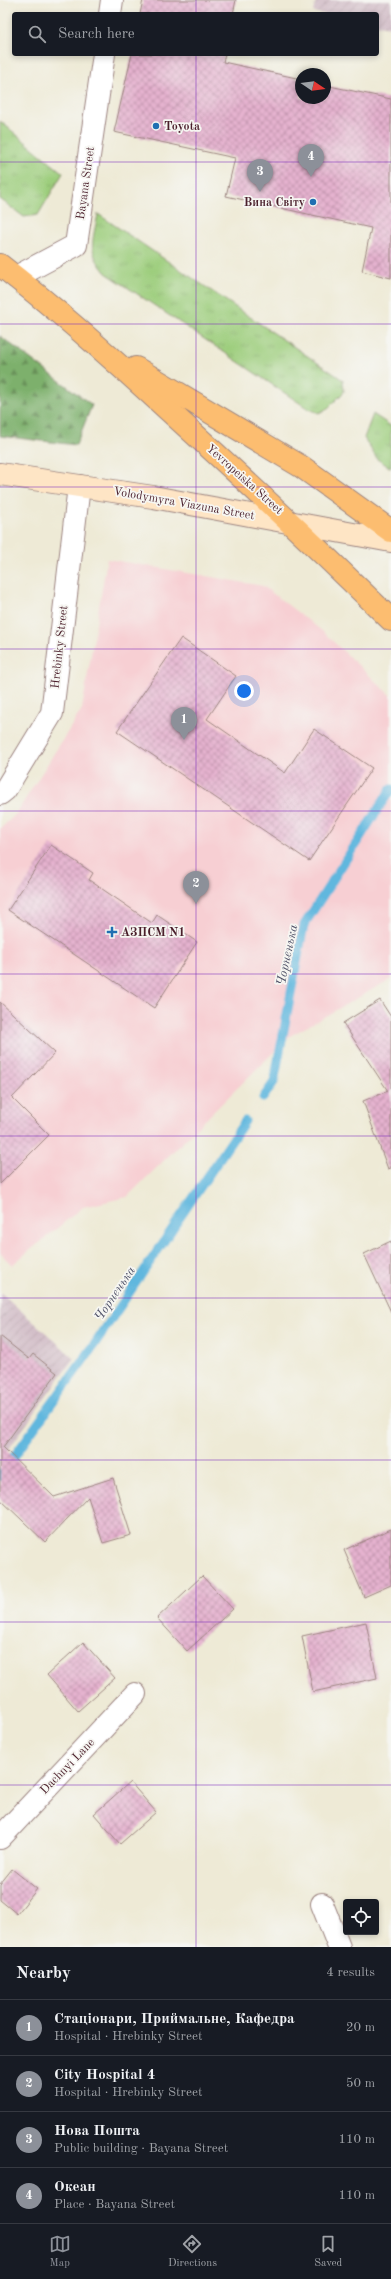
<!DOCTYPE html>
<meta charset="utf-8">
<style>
:root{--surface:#171b24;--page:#20242c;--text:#f1f3f6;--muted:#9ea1a6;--line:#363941;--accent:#8c9099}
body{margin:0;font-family:"Old Standard TT",serif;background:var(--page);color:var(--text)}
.controls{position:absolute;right:12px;bottom:12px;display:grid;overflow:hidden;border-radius:4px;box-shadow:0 2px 6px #0003}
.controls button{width:36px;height:36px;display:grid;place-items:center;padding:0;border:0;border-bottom:1px solid var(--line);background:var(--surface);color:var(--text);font:20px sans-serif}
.compass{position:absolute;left:295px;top:68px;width:36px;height:36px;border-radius:50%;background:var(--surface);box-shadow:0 2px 6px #0003;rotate:103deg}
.you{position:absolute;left:244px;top:691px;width:14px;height:14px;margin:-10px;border:3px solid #fff;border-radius:50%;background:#1a73e8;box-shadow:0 0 0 6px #1a73e833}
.badge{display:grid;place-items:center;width:26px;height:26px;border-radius:50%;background:var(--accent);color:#fff;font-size:13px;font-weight:700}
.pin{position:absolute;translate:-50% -33px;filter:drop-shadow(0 1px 2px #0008)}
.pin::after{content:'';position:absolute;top:21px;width:14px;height:12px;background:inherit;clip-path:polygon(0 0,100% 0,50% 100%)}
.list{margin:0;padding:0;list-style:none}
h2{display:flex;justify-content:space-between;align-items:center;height:52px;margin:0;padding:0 16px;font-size:17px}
h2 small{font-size:13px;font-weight:400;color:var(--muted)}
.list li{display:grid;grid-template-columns:26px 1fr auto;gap:12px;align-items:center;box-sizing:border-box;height:56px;padding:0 16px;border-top:1px solid var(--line)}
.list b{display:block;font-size:15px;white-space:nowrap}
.list p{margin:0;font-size:13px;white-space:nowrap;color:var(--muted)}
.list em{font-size:13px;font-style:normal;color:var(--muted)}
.icon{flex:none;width:22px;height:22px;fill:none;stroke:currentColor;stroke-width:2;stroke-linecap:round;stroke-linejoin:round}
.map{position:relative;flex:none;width:391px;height:1947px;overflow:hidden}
.search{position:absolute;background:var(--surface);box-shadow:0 2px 6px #0003;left:12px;right:12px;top:12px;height:44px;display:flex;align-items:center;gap:10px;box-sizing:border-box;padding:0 14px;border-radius:4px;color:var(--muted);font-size:15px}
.sheet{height:276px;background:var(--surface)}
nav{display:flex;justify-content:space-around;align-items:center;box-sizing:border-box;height:56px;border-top:1px solid var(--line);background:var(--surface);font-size:11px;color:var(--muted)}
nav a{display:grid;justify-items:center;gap:2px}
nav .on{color:var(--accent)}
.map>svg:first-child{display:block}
.built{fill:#f7cfd3}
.industrial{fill:url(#industrial-furrows)}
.grass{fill:url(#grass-tufts);stroke:#737654}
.forest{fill:url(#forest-firs);stroke:#64684c}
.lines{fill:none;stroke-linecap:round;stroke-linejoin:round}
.stream{stroke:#61b7de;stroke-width:9}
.building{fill:url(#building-cross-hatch)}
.minor-casing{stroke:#9c8480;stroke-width:24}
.secondary-casing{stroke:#9c8480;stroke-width:24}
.primary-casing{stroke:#9c8480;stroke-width:24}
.minor{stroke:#fff;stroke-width:22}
.secondary{stroke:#fee5c5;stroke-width:22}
.primary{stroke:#fcbd6f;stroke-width:22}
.grid{fill:none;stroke:#7b2cbf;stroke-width:1;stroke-opacity:0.55}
.poi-dot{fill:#1f6fb2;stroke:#f6f6f2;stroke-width:1.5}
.labels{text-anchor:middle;stroke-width:3.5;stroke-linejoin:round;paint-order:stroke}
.poi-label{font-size:12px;font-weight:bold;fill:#4a1f2b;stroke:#f6f6f2;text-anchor:start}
.street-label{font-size:12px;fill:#4a1f2b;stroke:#f6f6f2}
.water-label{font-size:13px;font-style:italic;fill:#52546a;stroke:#f6f6f2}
</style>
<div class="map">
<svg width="391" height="1947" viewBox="0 0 391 1947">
<defs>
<pattern id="industrial-furrows" width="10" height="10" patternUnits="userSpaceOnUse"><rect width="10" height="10" fill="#d2bdc7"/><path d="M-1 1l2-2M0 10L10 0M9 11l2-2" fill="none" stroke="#b6a2ab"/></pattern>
<pattern id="grass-tufts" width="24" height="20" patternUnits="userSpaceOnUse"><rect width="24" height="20" fill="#9ccd7c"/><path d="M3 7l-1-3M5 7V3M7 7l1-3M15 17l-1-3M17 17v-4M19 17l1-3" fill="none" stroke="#88b06b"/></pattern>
<pattern id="forest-firs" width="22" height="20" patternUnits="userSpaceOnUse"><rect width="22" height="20" fill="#7db06c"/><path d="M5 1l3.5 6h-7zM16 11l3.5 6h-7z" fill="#688f59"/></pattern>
<pattern id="building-cross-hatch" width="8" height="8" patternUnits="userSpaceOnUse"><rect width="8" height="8" fill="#e5b2cf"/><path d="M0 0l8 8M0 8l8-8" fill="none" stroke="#bc90a8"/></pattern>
</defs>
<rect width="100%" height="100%" fill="#f6f6f2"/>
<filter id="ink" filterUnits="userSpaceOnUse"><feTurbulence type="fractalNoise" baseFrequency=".025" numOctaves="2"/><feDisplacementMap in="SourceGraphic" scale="8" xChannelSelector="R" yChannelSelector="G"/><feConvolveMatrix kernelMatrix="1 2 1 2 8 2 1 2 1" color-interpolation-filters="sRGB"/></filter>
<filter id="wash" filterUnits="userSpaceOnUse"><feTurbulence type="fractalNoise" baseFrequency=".012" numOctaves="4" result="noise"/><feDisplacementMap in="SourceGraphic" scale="16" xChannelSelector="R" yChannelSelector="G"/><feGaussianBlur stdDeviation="0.9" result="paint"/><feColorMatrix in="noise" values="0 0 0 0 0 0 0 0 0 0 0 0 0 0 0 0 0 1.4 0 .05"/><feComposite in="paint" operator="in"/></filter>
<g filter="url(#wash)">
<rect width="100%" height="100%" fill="#eeead6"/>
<polygon class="built" points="107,559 263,586 322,631 391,696 391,979 290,1036 127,1197 83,1207 12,1265 0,1253 0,829 16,814 82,709"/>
<g class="industrial">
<polygon points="316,0 391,0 391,27 377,25 377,14 324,14 313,12"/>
<polygon points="0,1292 74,1358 0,1461"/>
</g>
<g class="grass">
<polygon points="0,121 63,173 38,215 24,217 0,199"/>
<path d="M98,214L343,380L344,392L328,408L319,413L307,408L106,273C86,250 93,241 98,214Z"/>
<polygon points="373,414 391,426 391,468 377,459 364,438"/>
</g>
<polygon class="forest" points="0,336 92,405 76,445 0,436"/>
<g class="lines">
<g class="stream">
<polyline points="263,1098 274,1082 304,925 391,789"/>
<polyline points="0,1476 92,1348 245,1121"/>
</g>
</g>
<g id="blocks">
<g class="building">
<polygon points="143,0 236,0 233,14 140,14"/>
<polygon points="132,54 225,54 223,62 301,79 301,98 325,98 325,85 391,99 391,278 362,271 371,228 226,196 235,158 114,132"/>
<polygon points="181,638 236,676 207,719 285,773 314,729 372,768 309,861 117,731"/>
<polygon points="51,845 93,873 89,880 152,923 157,915 197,942 154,1008 8,910"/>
<polygon points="380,1000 391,1017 391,1168 388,1169 363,1101 388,1091 343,1023"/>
<polygon points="0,1002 55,1053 12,1098 49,1135 0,1184"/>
<polygon points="391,1241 391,1312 364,1254"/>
<polygon points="0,1336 29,1359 33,1354 57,1373 3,1447 54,1497 113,1478 131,1535 103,1543 88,1497 45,1542 0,1499"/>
<polygon points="391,1529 391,1585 364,1597 344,1550"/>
<polygon points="202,1576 233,1609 187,1651 157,1618"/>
<polygon points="366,1622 377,1678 313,1692 302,1636"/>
<polygon points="83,1642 115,1678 78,1711 47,1675"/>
<polygon points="130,1782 156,1812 120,1844 94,1814"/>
<polygon points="12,1869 37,1889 17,1914 0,1900 0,1884"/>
</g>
</g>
</g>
<g filter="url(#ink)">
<use href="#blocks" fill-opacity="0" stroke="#9c8480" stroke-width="1"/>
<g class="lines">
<g class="minor-casing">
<g id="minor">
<polyline points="110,14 112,0"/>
<polyline points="16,277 76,245 104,54"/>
<polyline points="0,794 5,790 52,713 79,486"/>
<polyline points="0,1838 135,1694"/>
<polyline points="322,1904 339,1947"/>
</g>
</g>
<g class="secondary-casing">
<polyline id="secondary" points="0,474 153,497 391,541"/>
</g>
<g class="primary-casing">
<g id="primary">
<path d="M0,265C58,310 113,359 167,409C243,478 318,548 391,620"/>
<polyline points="136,368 302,467 391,531"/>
</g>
</g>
<use href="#minor" class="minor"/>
<use href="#secondary" class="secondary"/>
<use href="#primary" class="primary"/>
</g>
</g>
<path class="grid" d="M196,0V14M196,54V1947M0,162H391M0,324H391M0,487H391M0,649H391M0,811H391M0,974H391M0,1136H391M0,1298H391M0,1460H391M0,1622H391M0,1785H391"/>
<g class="poi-dot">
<circle cx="156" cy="126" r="4"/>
<circle cx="313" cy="202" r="4"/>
<path d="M110 926h4v4h4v4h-4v4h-4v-4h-4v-4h4z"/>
</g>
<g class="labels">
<g class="poi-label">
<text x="164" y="130">Toyota</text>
<text x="305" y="206" text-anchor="end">Вина Світу</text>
<text x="121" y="936">АЗПСМ N1</text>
</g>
<g class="street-label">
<text transform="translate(85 183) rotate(-82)" y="4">Bayana Street</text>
<text transform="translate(245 479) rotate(42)" y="4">Yevropeiska Street</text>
<text transform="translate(184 503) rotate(10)" y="4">Volodymyra Viazuna Street</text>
<text transform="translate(59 647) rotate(-84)" y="4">Hrebinky Street</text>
<text transform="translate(67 1766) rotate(-46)" y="4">Dachnyi Lane</text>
</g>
<g class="water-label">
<text transform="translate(286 955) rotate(-78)" y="5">Чорненька</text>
<text transform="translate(114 1293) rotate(-56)" y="5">Чорненька</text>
</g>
</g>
</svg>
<div class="controls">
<button><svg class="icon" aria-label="locate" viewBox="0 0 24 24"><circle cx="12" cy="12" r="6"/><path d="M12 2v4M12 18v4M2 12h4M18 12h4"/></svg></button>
</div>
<svg class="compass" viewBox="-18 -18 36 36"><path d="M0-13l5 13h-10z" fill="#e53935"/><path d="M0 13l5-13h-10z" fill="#9ea1a6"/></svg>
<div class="you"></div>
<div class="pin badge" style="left:184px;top:740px">1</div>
<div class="pin badge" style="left:196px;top:904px">2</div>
<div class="pin badge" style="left:260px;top:192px">3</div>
<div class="pin badge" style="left:311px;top:177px">4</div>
<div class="search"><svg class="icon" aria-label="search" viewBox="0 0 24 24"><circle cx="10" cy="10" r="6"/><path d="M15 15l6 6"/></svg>Search here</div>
</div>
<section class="sheet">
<h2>Nearby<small>4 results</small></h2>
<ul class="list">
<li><span class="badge">1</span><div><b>Стаціонари, Приймальне, Кафедра</b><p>Hospital · Hrebinky Street</p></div><em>20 m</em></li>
<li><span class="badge">2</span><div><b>City Hospital 4</b><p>Hospital · Hrebinky Street</p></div><em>50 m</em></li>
<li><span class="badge">3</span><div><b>Нова Пошта</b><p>Public building · Bayana Street</p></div><em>110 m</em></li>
<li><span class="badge">4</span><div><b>Океан</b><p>Place · Bayana Street</p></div><em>110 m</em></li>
</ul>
</section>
<nav>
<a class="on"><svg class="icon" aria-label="map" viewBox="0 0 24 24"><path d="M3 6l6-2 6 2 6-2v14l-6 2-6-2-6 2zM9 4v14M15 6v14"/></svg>Map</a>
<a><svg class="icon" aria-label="directions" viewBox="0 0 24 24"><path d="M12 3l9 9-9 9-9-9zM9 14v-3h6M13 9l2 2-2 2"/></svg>Directions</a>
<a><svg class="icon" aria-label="saved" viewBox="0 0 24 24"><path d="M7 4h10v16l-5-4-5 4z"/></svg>Saved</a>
</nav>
